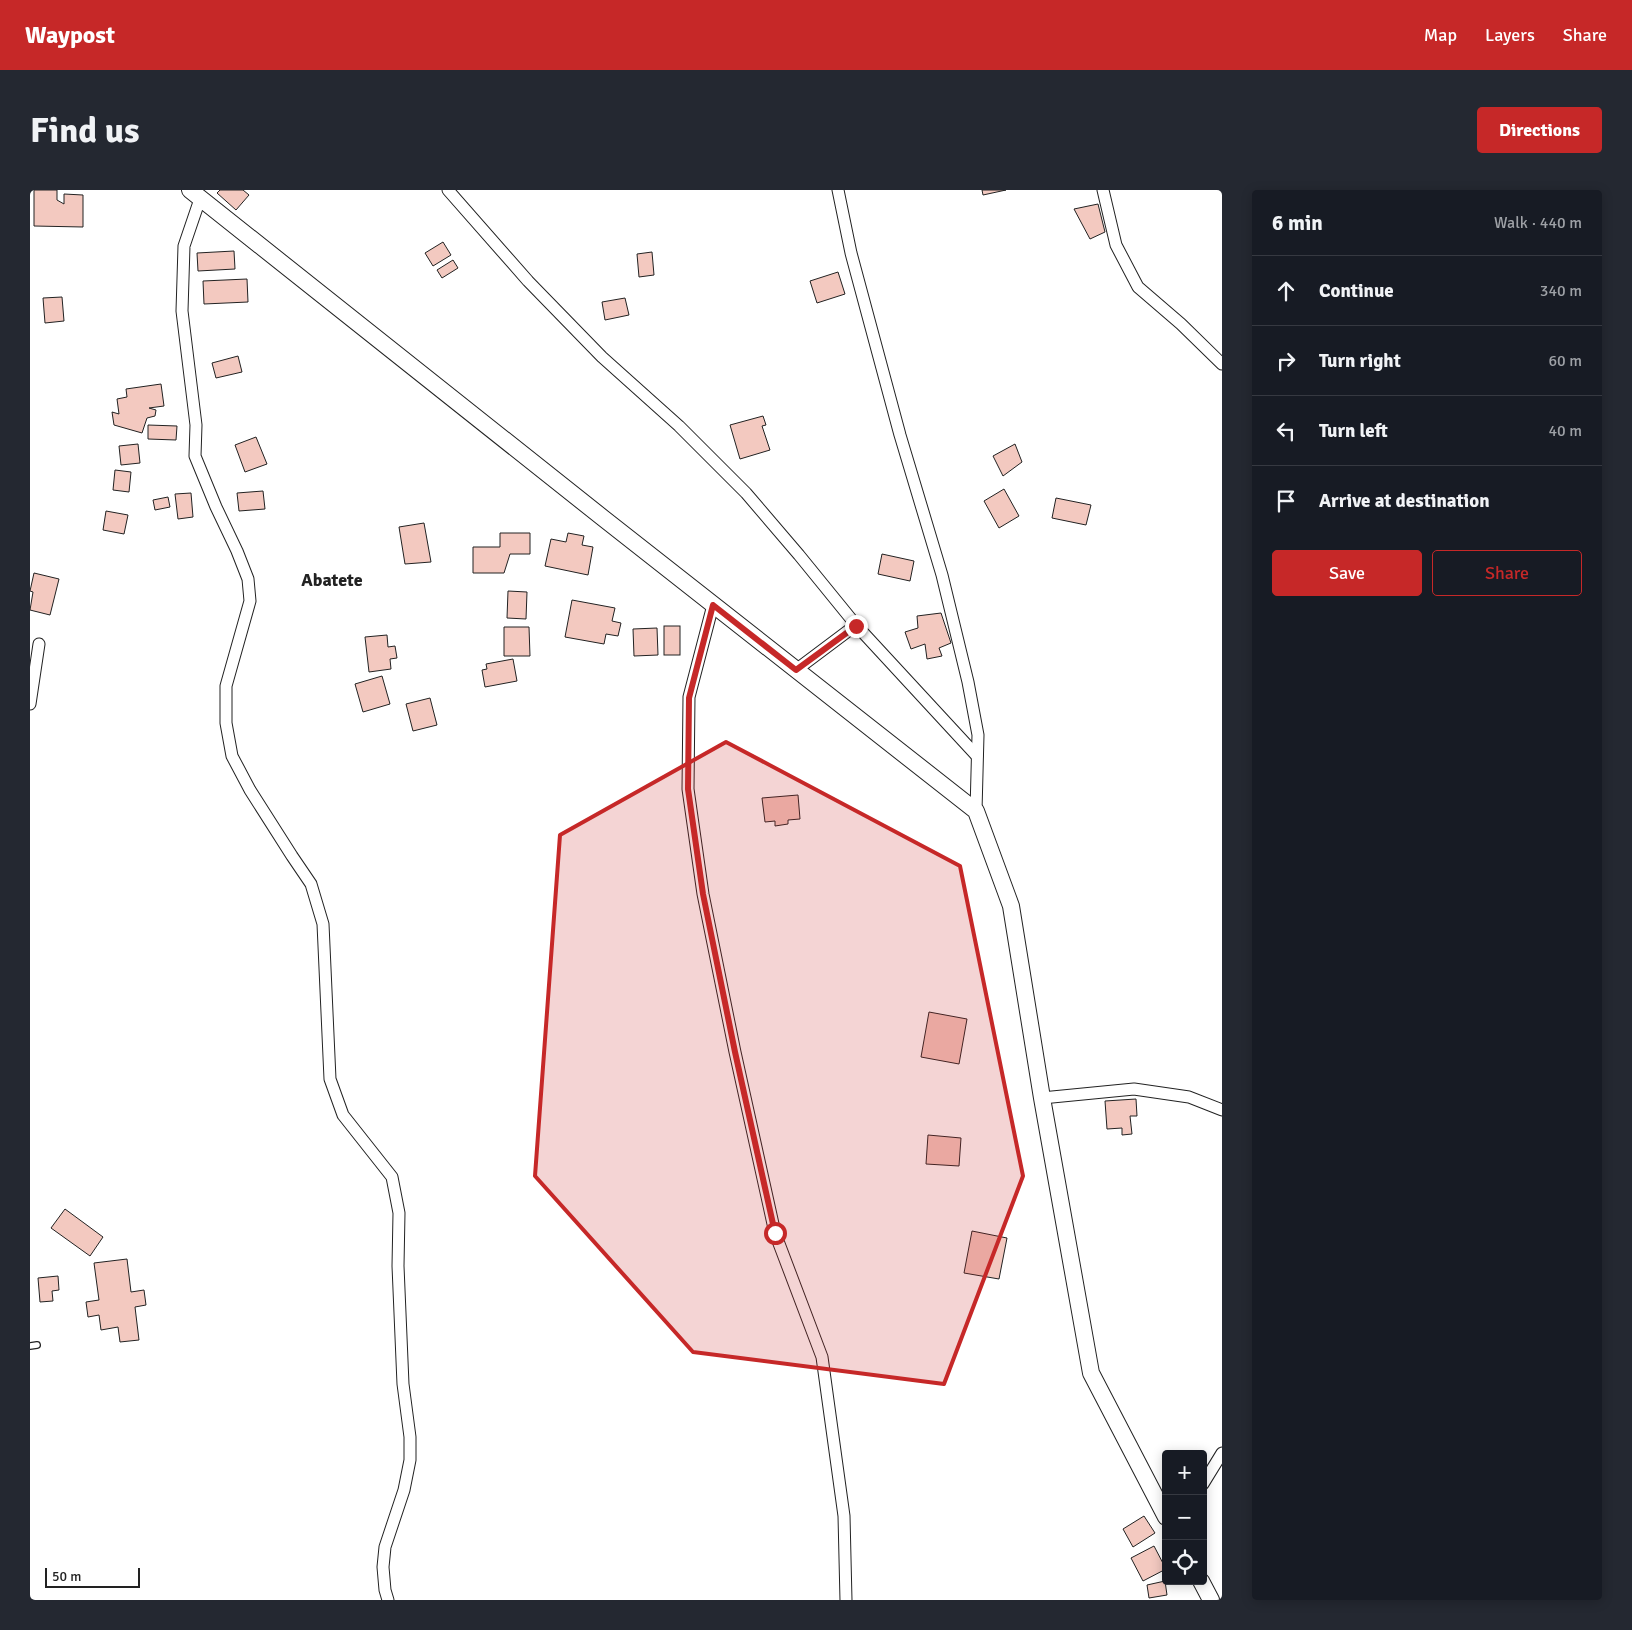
<!DOCTYPE html>
<meta charset="utf-8">
<style>
:root{--surface:#171b24;--page:#242831;--text:#f1f3f6;--muted:#9ea1a6;--line:#363941;--accent:#c62828}
body{margin:0;font-family:Signika,sans-serif;background:var(--page);color:var(--text)}
.controls{position:absolute;right:15px;bottom:15px;display:grid;overflow:hidden;border-radius:5px;box-shadow:0 2px 12px #0003}
.controls button{width:45px;height:45px;display:grid;place-items:center;padding:0;border:0;border-bottom:1px solid var(--line);background:var(--surface);color:var(--text);font:25px sans-serif}
.scale{position:absolute;left:15px;bottom:12px;width:95px;box-sizing:border-box;padding-left:5px;border:2px solid #222;border-top:0;font-size:14px;line-height:18px;white-space:nowrap;color:#222;-webkit-text-stroke:4px #fff;paint-order:stroke}
.stop{position:absolute;width:15px;height:15px;margin:-11px;border:4px solid #c62828;border-radius:50%;background:#fff}
.stop.end{background:#c62828;border-color:#fff;box-shadow:0 1px 5px #0008}
.list{margin:0;padding:0;list-style:none}
h2{display:flex;justify-content:space-between;align-items:center;height:65px;margin:0;padding:0 20px;font-size:21px}
h2 small{font-size:16px;font-weight:400;color:var(--muted)}
.list li{display:grid;grid-template-columns:32px 1fr auto;gap:15px;align-items:center;box-sizing:border-box;height:70px;padding:0 20px;border-top:1px solid var(--line)}
.list b{display:block;font-size:19px;white-space:nowrap}
.list em{font-size:16px;font-style:normal;color:var(--muted)}
.actions{display:flex;gap:10px;padding:15px 20px}
.actions a{flex:1;padding:11px 0;border:1px solid var(--accent);border-radius:5px;text-align:center;font-size:18px;color:var(--accent)}
.actions .main{background:var(--accent);color:#fff}
.icon{flex:none;width:28px;height:28px;fill:none;stroke:currentColor;stroke-width:2;stroke-linecap:round;stroke-linejoin:round}
.map{position:relative;flex:none;width:1192px;height:1410px;overflow:hidden;border-radius:5px}
header{display:flex;align-items:center;gap:30px;box-sizing:border-box;height:70px;padding:0 25px;background:var(--accent);color:#fff}
header strong{font-size:24px}
nav{display:flex;gap:28px;margin-inline-start:auto;font-size:18px}
.intro{display:flex;align-items:center;justify-content:space-between;box-sizing:border-box;height:120px;padding:0 30px}
h1{margin:0;font-size:35px}
.button{padding:12px 22px;border-radius:5px;background:var(--accent);color:#fff;font-size:18px;font-weight:700}
main{display:flex;gap:30px;padding:0 30px}
aside{flex:1;background:var(--surface);border-radius:5px;box-shadow:0 2px 12px #0003}
.map>svg:first-child{display:block}
.building{fill:#f3c9c0;stroke:#222}
.lines{fill:none;stroke-linecap:round;stroke-linejoin:round}
.lane-casing{stroke:#222;stroke-width:8}
.street-casing{stroke:#222;stroke-width:13}
.secondary-casing{stroke:#222;stroke-width:18}
.lane{stroke:#fff;stroke-width:5.5}
.street{stroke:#fff;stroke-width:11}
.secondary{stroke:#fff;stroke-width:16}
.route{stroke:#c62828;stroke-width:6}
.marked{fill:#c62828;fill-opacity:0.2;stroke:#c62828;stroke-width:4;stroke-linejoin:round}
.labels{text-anchor:middle;stroke-width:4;stroke-linejoin:round;paint-order:stroke}
.quarter-label{font-size:18px;font-weight:bold;fill:#222;stroke:#fff}
</style>
<header>
<strong>Waypost</strong>
<nav><a>Map</a><a>Layers</a><a>Share</a></nav>
</header>
<div class="intro"><h1>Find us</h1><a class="button">Directions</a></div>
<main>
<div class="map">
<svg width="1192" height="1410" viewBox="0 0 1192 1410">
<rect width="100%" height="100%" fill="#fff"/>
<g class="building">
<polygon points="4,0 27,0 27,10 34,14 34,4 53,5 53,37 4,36"/>
<polygon points="190,0 213,0 219,5 206,20 187,3"/>
<polygon points="952,0 976,0 953,5"/>
<polygon points="1068,14 1075,42 1060,49 1044,19"/>
<polygon points="413,52 421,65 403,76 395,63"/>
<polygon points="204,61 205,79 168,81 167,63"/>
<polygon points="622,62 624,85 609,87 607,64"/>
<polygon points="423,70 428,78 412,88 407,80"/>
<polygon points="808,82 815,104 787,113 780,91"/>
<polygon points="217,89 218,112 174,114 173,91"/>
<polygon points="32,107 34,131 15,133 13,108"/>
<polygon points="595,108 599,125 575,130 572,112"/>
<polygon points="208,166 212,182 186,188 182,173"/>
<polygon points="131,194 134,216 119,218 126,220 125,226 117,228 112,243 84,235 82,222 89,224 87,209 97,207 96,199"/>
<polygon points="733,226 736,235 732,236 740,260 710,269 700,235"/>
<polygon points="118,235 147,236 146,250 118,249"/>
<polygon points="226,247 237,274 215,282 205,255"/>
<polygon points="108,254 110,273 91,275 89,256"/>
<polygon points="985,254 992,272 973,286 963,266"/>
<polygon points="85,280 101,282 99,302 83,300"/>
<polygon points="974,299 989,326 969,338 954,311"/>
<polygon points="233,301 235,319 209,321 207,303"/>
<polygon points="161,303 163,327 148,329 145,304"/>
<polygon points="138,307 140,317 125,320 123,310"/>
<polygon points="1026,308 1061,315 1056,335 1022,328"/>
<polygon points="76,321 98,325 94,344 73,340"/>
<polygon points="394,333 401,372 375,374 369,337"/>
<polygon points="470,343 500,343 500,364 480,364 474,383 443,383 443,357 470,357"/>
<polygon points="538,343 554,346 552,355 563,357 558,385 515,376 521,349 536,352"/>
<polygon points="852,364 884,371 880,391 848,384"/>
<polygon points="4,383 29,389 20,425 0,420 3,402 0,401"/>
<polygon points="478,401 497,402 496,429 477,428"/>
<polygon points="542,410 585,418 582,431 591,433 588,446 576,444 574,454 535,447"/>
<polygon points="911,423 921,453 909,458 912,466 897,469 895,454 881,459 875,442 888,438 887,426"/>
<rect x="634" y="436" width="16" height="29"/>
<polygon points="474,437 499,437 500,466 474,466"/>
<polygon points="627,438 628,465 604,466 603,439"/>
<polygon points="357,445 358,457 365,456 367,468 360,469 361,479 339,482 335,447"/>
<polygon points="483,469 487,491 455,497 452,480 457,479 456,474"/>
<polygon points="352,486 360,514 333,522 325,494"/>
<polygon points="400,508 407,535 383,541 376,514"/>
<polygon points="768,605 770,629 758,630 758,634 745,636 745,631 735,632 732,608"/>
<polygon points="899,822 937,829 929,874 891,867"/>
<polygon points="1106,909 1107,926 1100,926 1102,944 1092,945 1092,938 1077,939 1075,911"/>
<polygon points="898,945 931,948 929,976 896,974"/>
<polygon points="35,1019 73,1047 60,1066 21,1038"/>
<polygon points="942,1041 977,1048 969,1089 934,1083"/>
<polygon points="97,1069 101,1102 114,1100 116,1115 105,1117 109,1150 90,1152 88,1137 71,1140 69,1125 58,1127 56,1112 69,1110 64,1073"/>
<polygon points="28,1086 29,1100 22,1101 23,1111 10,1112 8,1088"/>
<polygon points="1114,1326 1125,1343 1103,1357 1093,1339"/>
<polygon points="1124,1356 1136,1379 1113,1391 1101,1368"/>
<polygon points="1135,1391 1137,1405 1119,1408 1117,1395"/>
</g>
<g class="lines">
<g class="lane-casing">
<polyline id="lane" points="0,1156 7,1155"/>
</g>
<g class="street-casing">
<g id="street">
<polyline points="418,0 498,91 572,167 649,236 716,303 769,365 826,435 947,566"/>
<polyline points="808,0 821,63 870,245 912,385 938,492 948,545 946,621"/>
<polyline points="1073,0 1086,55 1108,97 1151,134 1192,174"/>
<polyline points="170,9 154,56 152,121 166,235 165,266 186,317 207,361 218,389 220,411 196,496 196,533 202,566 220,600 262,666 281,694 293,734 300,889 313,925 362,987 369,1023 368,1076 373,1194 380,1247 380,1270 374,1300 355,1357 353,1377 355,1400 358,1410"/>
<polyline points="683,415 659,507 658,599 673,704 705,862 745,1043 792,1167 814,1326 816,1410"/>
<polyline points="766,480 826,435"/>
<polyline points="0,514 9,454"/>
<polyline points="1012,908 1104,899 1159,907 1192,920"/>
<polyline points="1173,1294 1192,1263"/>
</g>
</g>
<g class="secondary-casing">
<g id="secondary">
<polyline points="160,0 573,328 946,621 981,716 1012,908 1061,1183 1136,1327"/>
<polyline points="1171,1391 1181,1410"/>
</g>
</g>
<use href="#lane" class="lane"/>
<use href="#street" class="street"/>
<use href="#secondary" class="secondary"/>
</g>
<g class="lines">
<polyline class="route" points="745,1043 705,862 673,704 658,599 659,508 683,415 766,480 826,436"/>
</g>
<path class="marked" d="M696,552L930,676L993,986L914,1194L663,1162L505,986L530,645Z"/>
<g class="labels">
<g class="quarter-label">
<text x="302" y="396">Abatete</text>
</g>
</g>
</svg>
<div class="controls">
<button>+</button>
<button>−</button>
<button><svg class="icon" aria-label="locate" viewBox="0 0 24 24"><circle cx="12" cy="12" r="6"/><path d="M12 2v4M12 18v4M2 12h4M18 12h4"/></svg></button>
</div>
<div class="scale">50 m</div>
<div class="stop" style="left:745px;top:1043px"></div>
<div class="stop end" style="left:826px;top:436px"></div>
</div>
<aside>
<h2>6 min<small>Walk · 440 m</small></h2>
<ul class="list">
<li><svg class="icon" aria-label="ahead" viewBox="0 0 24 24"><path d="M12 20V5M6 11l6-6 6 6"/></svg><div><b>Continue</b></div><em>340 m</em></li>
<li><svg class="icon" aria-label="right" viewBox="0 0 24 24"><path d="M7 20v-9h11M14 6l5 5-5 5"/></svg><div><b>Turn right</b></div><em>60 m</em></li>
<li><svg class="icon" aria-label="left" viewBox="0 0 24 24"><path d="M17 20v-9H6M10 6l-5 5 5 5"/></svg><div><b>Turn left</b></div><em>40 m</em></li>
<li><svg class="icon" aria-label="arrive" viewBox="0 0 24 24"><path d="M6 21V4h12l-3 4 3 4H6"/></svg><div><b>Arrive at destination</b></div></li>
</ul>
<div class="actions"><a class="main">Save</a><a>Share</a></div>
</aside>
</main>
